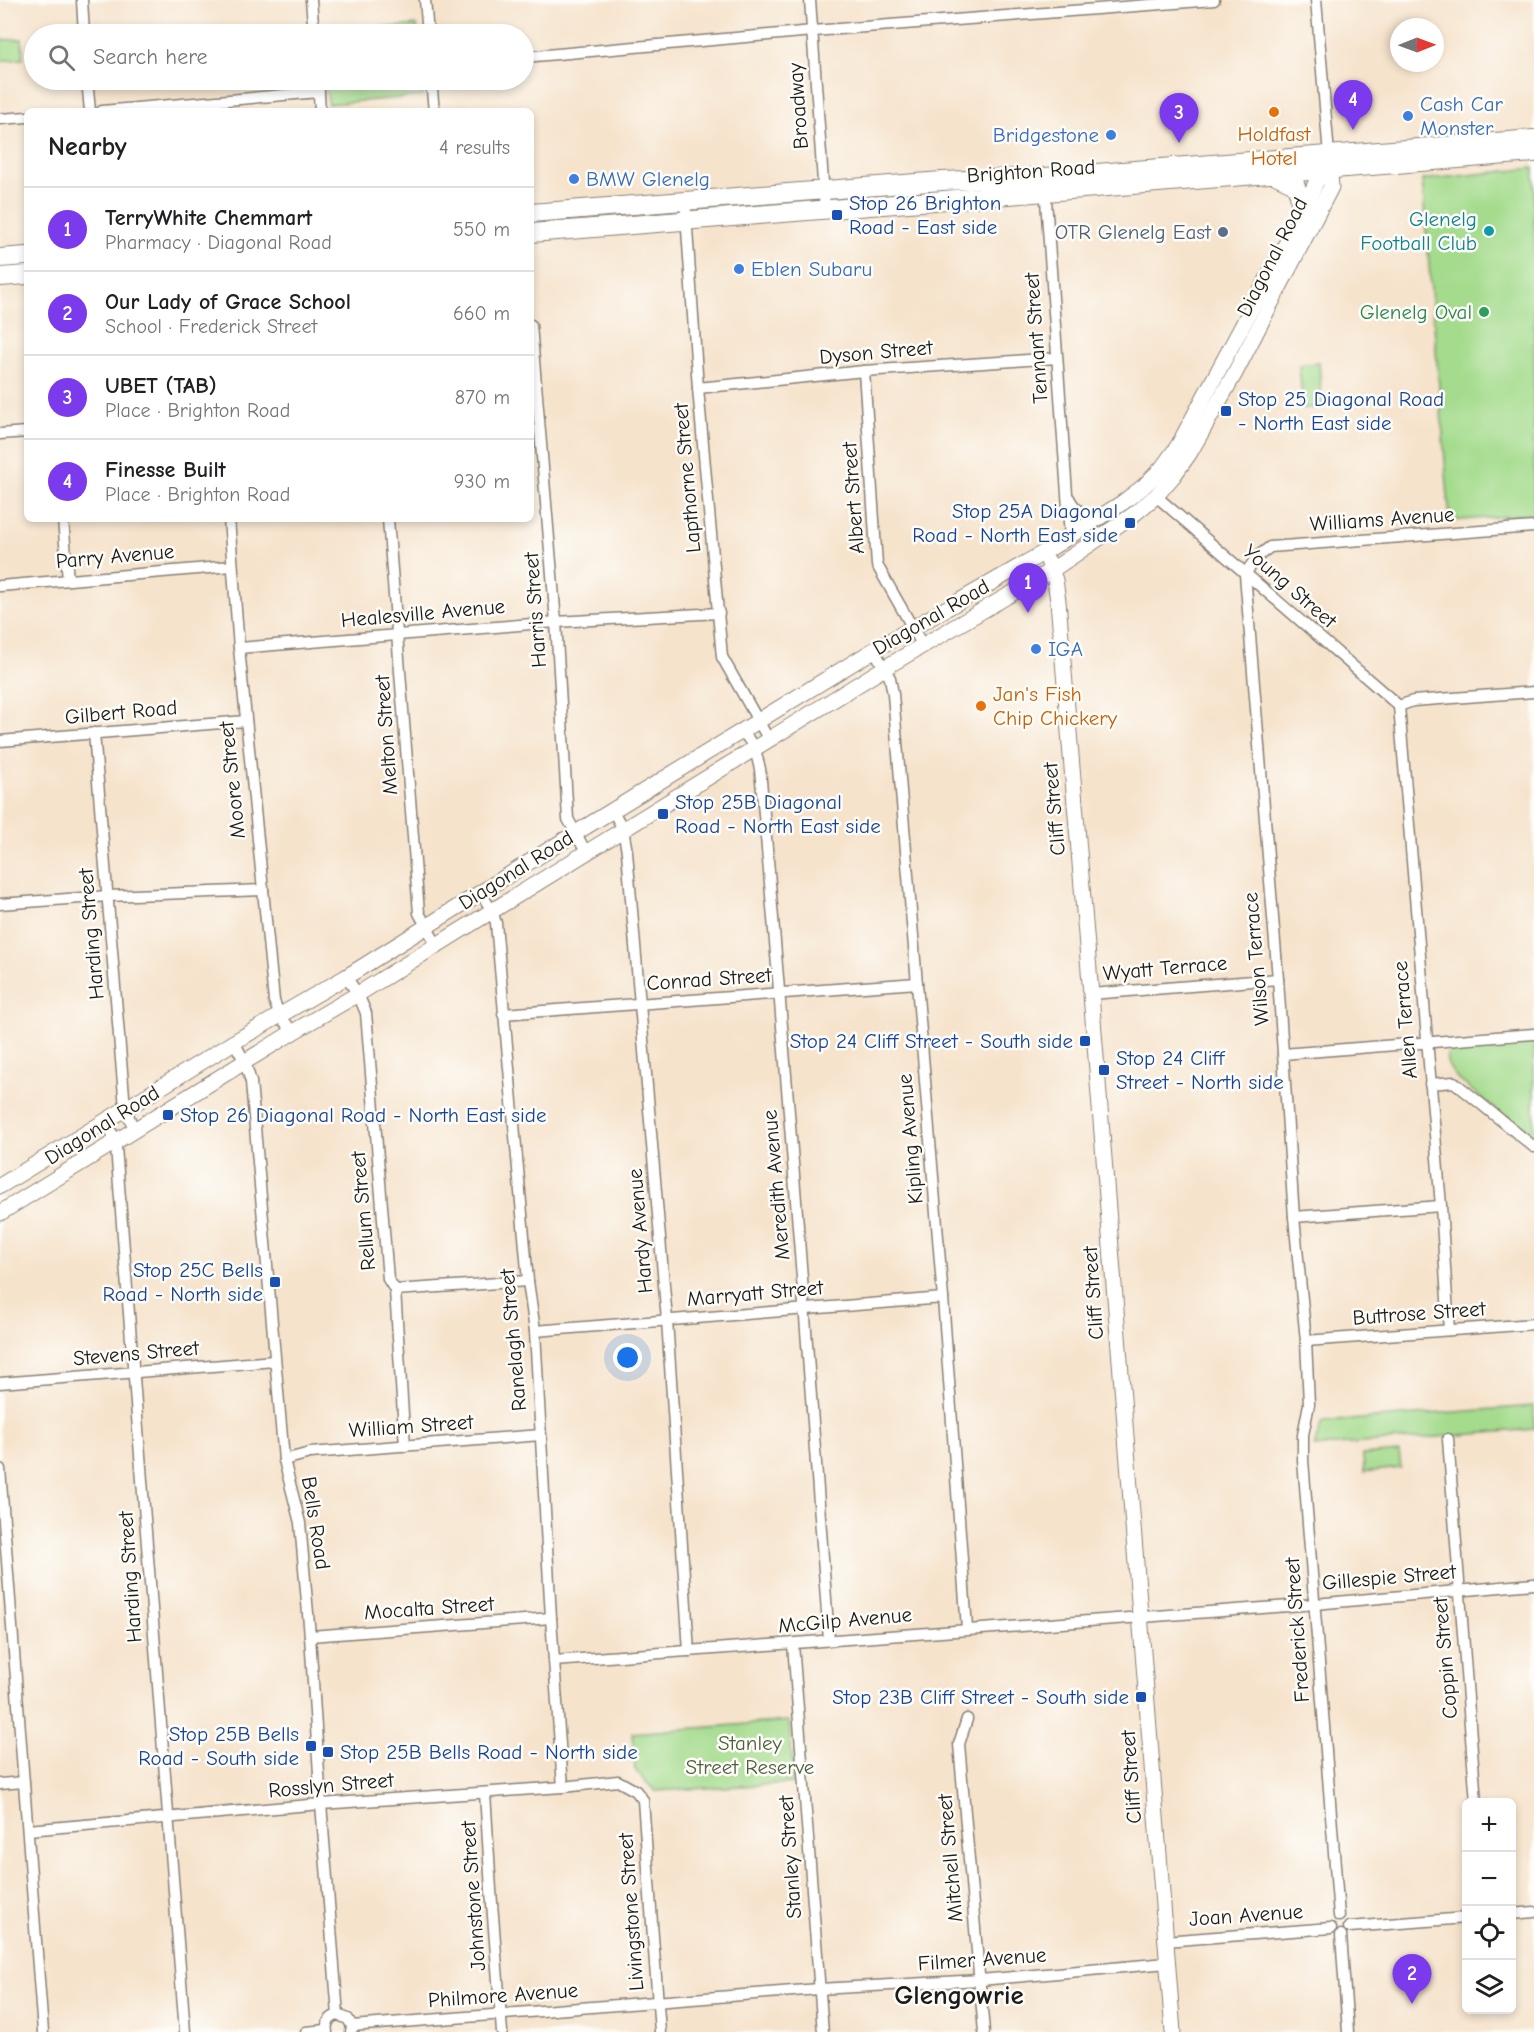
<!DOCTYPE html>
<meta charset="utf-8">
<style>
:root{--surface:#fff;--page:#f2f2f2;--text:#202124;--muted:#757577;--line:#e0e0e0;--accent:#7c3aed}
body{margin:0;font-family:"Comic Neue",sans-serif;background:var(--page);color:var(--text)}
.controls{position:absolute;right:18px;bottom:18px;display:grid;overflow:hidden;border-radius:9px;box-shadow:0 3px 9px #0003}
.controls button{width:54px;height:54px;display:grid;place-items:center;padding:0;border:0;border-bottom:2px solid var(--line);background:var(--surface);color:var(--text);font:30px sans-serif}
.compass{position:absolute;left:1390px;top:18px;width:54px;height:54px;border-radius:50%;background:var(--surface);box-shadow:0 3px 9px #0003;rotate:89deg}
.you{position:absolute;left:628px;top:1358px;width:21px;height:21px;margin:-15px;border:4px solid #fff;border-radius:50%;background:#1a73e8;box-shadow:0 0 0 9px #1a73e833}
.badge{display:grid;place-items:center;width:39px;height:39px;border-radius:50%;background:var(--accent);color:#fff;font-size:20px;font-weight:700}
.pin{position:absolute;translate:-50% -50px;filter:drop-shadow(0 2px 3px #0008)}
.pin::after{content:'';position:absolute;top:32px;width:21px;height:18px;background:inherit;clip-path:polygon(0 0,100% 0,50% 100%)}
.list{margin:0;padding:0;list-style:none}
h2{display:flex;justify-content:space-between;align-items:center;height:78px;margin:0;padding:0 24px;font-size:26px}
h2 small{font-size:20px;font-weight:400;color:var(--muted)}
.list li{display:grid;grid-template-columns:39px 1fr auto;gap:18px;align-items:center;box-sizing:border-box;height:84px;padding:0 24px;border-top:2px solid var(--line)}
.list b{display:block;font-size:22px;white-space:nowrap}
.list p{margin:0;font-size:20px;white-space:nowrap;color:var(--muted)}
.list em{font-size:20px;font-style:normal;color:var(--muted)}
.icon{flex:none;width:33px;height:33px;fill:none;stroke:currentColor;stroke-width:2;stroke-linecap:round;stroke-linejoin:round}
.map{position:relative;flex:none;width:1534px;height:2032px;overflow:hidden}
.search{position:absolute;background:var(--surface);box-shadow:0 3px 9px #0003;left:24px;top:24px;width:510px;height:66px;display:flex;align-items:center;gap:15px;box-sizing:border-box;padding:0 21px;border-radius:33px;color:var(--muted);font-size:22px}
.panel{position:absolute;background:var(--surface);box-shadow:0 3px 9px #0003;left:24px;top:108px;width:510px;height:414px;border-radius:9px}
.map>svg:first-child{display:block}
.green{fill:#a4db8d;stroke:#607c54;stroke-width:1.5}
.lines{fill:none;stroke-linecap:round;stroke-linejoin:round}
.street-casing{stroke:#898074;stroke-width:13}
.secondary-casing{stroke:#898074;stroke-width:17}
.primary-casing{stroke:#898074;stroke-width:20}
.street{stroke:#fff;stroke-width:10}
.secondary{stroke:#fff;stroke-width:15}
.primary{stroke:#fff;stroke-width:18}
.food-dot{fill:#e8710a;stroke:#fdfcf7;stroke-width:2}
.shop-dot{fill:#3f7fe0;stroke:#fdfcf7;stroke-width:2}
.transit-dot{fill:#1a4fb4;stroke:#fdfcf7;stroke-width:2}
.culture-dot{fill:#0f9aa8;stroke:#fdfcf7;stroke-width:2}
.service-dot{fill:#5c6f8a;stroke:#fdfcf7;stroke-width:2}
.leisure-dot{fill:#2e9e5b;stroke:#fdfcf7;stroke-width:2}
.labels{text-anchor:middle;stroke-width:5;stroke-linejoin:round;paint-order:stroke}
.shop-label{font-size:21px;fill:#366cbe;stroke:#fdfcf7;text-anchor:start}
.street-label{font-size:21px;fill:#1c1c1c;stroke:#fdfcf7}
.food-label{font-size:21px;fill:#c56008;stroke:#fdfcf7}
.transit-label{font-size:21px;fill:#164399;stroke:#fdfcf7;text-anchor:start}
.culture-label{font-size:21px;fill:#0d838f;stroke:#fdfcf7;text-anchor:end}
.service-label{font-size:21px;fill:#4e5e75;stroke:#fdfcf7;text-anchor:end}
.leisure-label{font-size:21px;fill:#27864d;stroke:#fdfcf7;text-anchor:end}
.park-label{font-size:21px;fill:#4c5f44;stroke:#fdfcf7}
.district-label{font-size:27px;font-weight:bold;fill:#1c1c1c;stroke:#fdfcf7}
</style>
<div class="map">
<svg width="1534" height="2032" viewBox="0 0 1534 2032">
<rect width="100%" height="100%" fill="#fdfcf7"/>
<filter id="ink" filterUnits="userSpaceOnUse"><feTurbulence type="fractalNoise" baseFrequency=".0167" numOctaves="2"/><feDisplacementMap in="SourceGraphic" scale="12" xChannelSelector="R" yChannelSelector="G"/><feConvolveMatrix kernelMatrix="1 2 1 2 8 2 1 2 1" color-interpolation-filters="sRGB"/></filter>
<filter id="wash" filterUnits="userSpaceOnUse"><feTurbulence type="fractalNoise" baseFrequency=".008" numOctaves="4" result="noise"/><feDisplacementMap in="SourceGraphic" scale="24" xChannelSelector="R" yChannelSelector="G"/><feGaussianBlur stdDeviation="1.35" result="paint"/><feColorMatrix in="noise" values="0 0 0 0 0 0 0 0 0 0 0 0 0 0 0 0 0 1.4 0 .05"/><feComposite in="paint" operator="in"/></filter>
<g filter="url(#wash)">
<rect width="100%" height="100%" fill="#f6e3cc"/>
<g class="green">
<polygon points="417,25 418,34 322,34 322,33"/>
<polygon points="22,39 23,59 0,61 0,40"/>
<polygon points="326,80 422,80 423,96 328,104"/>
<polygon points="1534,168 1534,514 1450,521 1422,180"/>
<polygon points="1319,363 1322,407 1303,408 1299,365"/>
<path d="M1534,1040V1142L1457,1078C1449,1068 1440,1057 1453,1047Z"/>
<polygon points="1534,1406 1534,1429 1314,1447 1322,1422"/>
<polygon points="1399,1452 1401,1468 1364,1472 1363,1455"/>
<polygon points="789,1721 794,1783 655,1791 635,1770 632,1733"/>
</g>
</g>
<g filter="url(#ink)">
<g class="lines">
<g class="street-casing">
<g id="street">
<polyline points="82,0 84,34"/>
<polyline points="311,0 314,34"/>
<polyline points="425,0 428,34"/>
<polyline points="810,0 825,210"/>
<polyline points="1316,0 1329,155"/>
<polyline points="524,57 813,31 1214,0"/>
<polyline points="87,80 90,111"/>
<polyline points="318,80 320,111"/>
<polyline points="431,80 434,111"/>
<polyline points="102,111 319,92"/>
<polyline points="0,119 27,117"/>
<polyline points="1045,186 1070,536"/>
<polyline points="685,200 698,388 722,657 769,740"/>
<polyline points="531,325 556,622 568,819 586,852"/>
<polyline points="864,371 877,565 923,646"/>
<polyline points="698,388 864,371 1057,358"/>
<polyline points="0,434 27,432"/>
<polyline points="1156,496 1399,706"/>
<path d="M1069,498C1076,512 1085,516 1099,517"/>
<polyline points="63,519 68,580"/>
<polyline points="229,519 239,648 274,1001 280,1016 293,1032"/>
<polyline points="388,519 419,913 436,944"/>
<polyline points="0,586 232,566"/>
<polyline points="239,648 556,622 719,613"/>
<polyline points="874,650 890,678 893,694 943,1298 967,1629"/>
<polyline points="1399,706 1441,1206 1449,1330"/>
<polyline points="1399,706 1413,701 1534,692"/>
<path d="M743,731L755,749L760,769C786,1059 808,1350 829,1640"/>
<polyline points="94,733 125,1108 134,1129"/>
<polyline points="0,741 246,721"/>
<polyline points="613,811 623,829 627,852 667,1320 689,1651"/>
<polyline points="481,893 492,911 496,923 528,1281 535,1331 551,1618 563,1787"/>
<polyline points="0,904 108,896 263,890"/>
<polyline points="346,977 358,994 366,1013 388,1279 395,1290 405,1446"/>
<polyline points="1091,994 1278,979"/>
<polyline points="503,1014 917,983"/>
<polyline points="234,1042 245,1062 251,1082 284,1460 300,1523 310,1636 321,1804 338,2015"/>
<polyline points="1283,1054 1534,1034"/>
<polyline points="1430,1084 1454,1082 1534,1147"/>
<polyline points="106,1120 115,1140 116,1147 185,2032"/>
<polyline points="1294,1217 1441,1206"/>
<polyline points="395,1290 528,1281"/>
<polyline points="535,1331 943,1298"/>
<polyline points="1306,1341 1534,1324"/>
<polyline points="0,1383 274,1361"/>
<polyline points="1448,1439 1476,1802"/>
<polyline points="284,1460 310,1453 541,1435"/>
<polyline points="0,1469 43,2032"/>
<polyline points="310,1636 551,1618"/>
<polyline points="793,1644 823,2032"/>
<polyline points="554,1661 1315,1604 1534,1584"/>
<polyline points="967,1719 959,1744 984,2032"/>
<polyline points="0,1784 24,1782"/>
<polyline points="485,1793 491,1890 502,2032"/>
<polyline points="28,1830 321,1804 563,1787 618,1781 636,1791 643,1800 660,2032"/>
<polyline points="1512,1914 1534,1912"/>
<polyline points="1339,1916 1303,1460 1303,1435 1309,1404 1306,1341 1294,1217 1278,979 1245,574 1257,557 1270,547 1534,527"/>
<polyline points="1349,1927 1466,1918"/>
<polyline points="1341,1935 1348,2032"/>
<polyline points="1165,1941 1331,1928"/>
<polyline points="352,2026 819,1989 980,1980 1167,1963"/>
<polyline points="306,2032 326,2030"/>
<path d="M327,2032C325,2023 330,2017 338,2015L348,2019L352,2026L351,2032"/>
</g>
</g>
<g class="secondary-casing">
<g id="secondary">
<polyline points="1048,561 1055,580 1058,601 1091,994 1173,2032"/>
<polyline points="0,1186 234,1042 346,977 574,834 874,650 1043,553 1122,503 1143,487 1162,468 1178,446 1301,216 1326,160"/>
<polyline points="0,1213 293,1032 358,994 886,667 1052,570 1133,515 1156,496 1174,475 1189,454 1235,373 1331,187 1329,158"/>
</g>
</g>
<g class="primary-casing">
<g id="primary">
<polyline points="1276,175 1295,184 1299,194 1301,216"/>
<polyline points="531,213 942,181 1045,177 1534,139"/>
<polyline points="531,233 1534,153"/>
<polyline points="0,258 27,256"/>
<polyline points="0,277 27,275"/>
</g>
</g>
<use href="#street" class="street"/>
<use href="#secondary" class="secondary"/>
<use href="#primary" class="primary"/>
</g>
</g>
<g class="food-dot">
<circle cx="1274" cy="112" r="6"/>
<circle cx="981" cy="706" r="6"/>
</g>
<g class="shop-dot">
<circle cx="1408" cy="116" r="6"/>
<circle cx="1111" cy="135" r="6"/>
<circle cx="574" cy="179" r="6"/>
<circle cx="739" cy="269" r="6"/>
<circle cx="1036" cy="649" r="6"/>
</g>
<g class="transit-dot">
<rect x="831" y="209" width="12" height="12" rx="3"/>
<rect x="1220" y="405" width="12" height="12" rx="3"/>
<rect x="1124" y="517" width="12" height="12" rx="3"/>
<rect x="657" y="808" width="12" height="12" rx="3"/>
<rect x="1079" y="1035" width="12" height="12" rx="3"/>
<rect x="1098" y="1064" width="12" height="12" rx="3"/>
<rect x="162" y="1109" width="12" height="12" rx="3"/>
<rect x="269" y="1276" width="12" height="12" rx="3"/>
<rect x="1135" y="1691" width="12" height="12" rx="3"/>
<rect x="305" y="1740" width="12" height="12" rx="3"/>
<rect x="322" y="1746" width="12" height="12" rx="3"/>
</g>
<circle class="culture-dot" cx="1489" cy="231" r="6"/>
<circle class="service-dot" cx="1223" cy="232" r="6"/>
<circle class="leisure-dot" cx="1484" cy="312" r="6"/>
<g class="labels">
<g class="shop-label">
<text x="1420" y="111">Cash Car<tspan x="1420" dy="24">Monster</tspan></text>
<text x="1099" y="142" text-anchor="end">Bridgestone</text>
<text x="586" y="186">BMW Glenelg</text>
<text x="751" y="276">Eblen Subaru</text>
<text x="1048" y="656">IGA</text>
</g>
<g class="street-label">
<text transform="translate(798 106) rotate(-94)" y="7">Broadway</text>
<text transform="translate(1031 171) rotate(-4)" y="7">Brighton Road</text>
<text transform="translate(1272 257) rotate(-63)" y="7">Diagonal Road</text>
<text transform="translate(1036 338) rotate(-94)" y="7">Tennant Street</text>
<text transform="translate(876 352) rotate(-5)" y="7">Dyson Street</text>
<text transform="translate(687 478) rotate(-95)" y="7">Lapthorne Street</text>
<text transform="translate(853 498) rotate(-94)" y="7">Albert Street</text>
<text transform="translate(1382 519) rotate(-4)" y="7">Williams Avenue</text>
<text transform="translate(115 556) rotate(-5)" y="7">Parry Avenue</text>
<text transform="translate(1290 586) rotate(41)" y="7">Young Street</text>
<text transform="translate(535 610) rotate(-94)" y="7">Harris Street</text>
<text transform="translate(423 613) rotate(-5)" y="7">Healesville Avenue</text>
<text transform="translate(931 617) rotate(-30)" y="7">Diagonal Road</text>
<text transform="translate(121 712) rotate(-5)" y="7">Gilbert Road</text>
<text transform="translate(386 735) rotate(-94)" y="7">Melton Street</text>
<text transform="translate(232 780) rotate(-96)" y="7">Moore Street</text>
<text transform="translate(1054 809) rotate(-95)" y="7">Cliff Street</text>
<text transform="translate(516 870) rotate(-32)" y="7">Diagonal Road</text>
<text transform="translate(91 934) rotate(-95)" y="7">Harding Street</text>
<text transform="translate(1256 959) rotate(-95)" y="7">Wilson Terrace</text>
<text transform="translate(1165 968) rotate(-5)" y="7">Wyatt Terrace</text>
<text transform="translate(709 979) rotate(-4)" y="7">Conrad Street</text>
<text transform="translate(1405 1020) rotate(-95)" y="7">Allen Terrace</text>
<text transform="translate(102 1125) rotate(-32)" y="7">Diagonal Road</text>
<text transform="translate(910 1139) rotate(-95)" y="7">Kipling Avenue</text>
<text transform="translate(776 1185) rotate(-95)" y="7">Meredith Avenue</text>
<text transform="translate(363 1211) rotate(-95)" y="7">Rellum Street</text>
<text transform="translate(640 1231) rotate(-95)" y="7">Hardy Avenue</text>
<text transform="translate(755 1293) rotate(-5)" y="7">Marryatt Street</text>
<text transform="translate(1093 1293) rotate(-94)" y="7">Cliff Street</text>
<text transform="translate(1419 1313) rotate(-4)" y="7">Buttrose Street</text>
<text transform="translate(513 1340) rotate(-95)" y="7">Ranelagh Street</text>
<text transform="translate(136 1353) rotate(-5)" y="7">Stevens Street</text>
<text transform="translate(411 1426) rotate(-4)" y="7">William Street</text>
<text transform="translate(316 1523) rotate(81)" y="7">Bells Road</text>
<text transform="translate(130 1577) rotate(-94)" y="7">Harding Street</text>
<text transform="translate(1389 1577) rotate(-5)" y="7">Gillespie Street</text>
<text transform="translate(429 1608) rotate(-4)" y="7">Mocalta Street</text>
<text transform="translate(845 1620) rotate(-5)" y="7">McGilp Avenue</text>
<text transform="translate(1297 1630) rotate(-94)" y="7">Frederick Street</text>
<text transform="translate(1445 1658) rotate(-95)" y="7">Coppin Street</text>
<text transform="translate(1131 1777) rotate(-94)" y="7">Cliff Street</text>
<text transform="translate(331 1785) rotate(-5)" y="7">Rosslyn Street</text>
<text transform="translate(790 1857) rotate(-94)" y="7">Stanley Street</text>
<text transform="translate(950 1858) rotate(-95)" y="7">Mitchell Street</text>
<text transform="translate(473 1896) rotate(-94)" y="7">Johnstone Street</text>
<text transform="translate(631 1912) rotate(-94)" y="7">Livingstone Street</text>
<text transform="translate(1246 1915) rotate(-4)" y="7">Joan Avenue</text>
<text transform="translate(982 1959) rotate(-4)" y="7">Filmer Avenue</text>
<text transform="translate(503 1995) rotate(-4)" y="7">Philmore Avenue</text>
</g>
<g class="food-label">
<text x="1274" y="141">Holdfast<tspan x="1274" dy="24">Hotel</tspan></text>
<text x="993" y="701" text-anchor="start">Jan's Fish<tspan x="993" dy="24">Chip Chickery</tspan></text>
</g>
<g class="transit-label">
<text x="849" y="210">Stop 26 Brighton<tspan x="849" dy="24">Road - East side</tspan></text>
<text x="1238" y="406">Stop 25 Diagonal Road<tspan x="1238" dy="24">- North East side</tspan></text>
<text x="1118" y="518" text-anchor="end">Stop 25A Diagonal<tspan x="1118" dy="24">Road - North East side</tspan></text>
<text x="675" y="809">Stop 25B Diagonal<tspan x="675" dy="24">Road - North East side</tspan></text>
<text x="1073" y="1048" text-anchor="end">Stop 24 Cliff Street - South side</text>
<text x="1116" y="1065">Stop 24 Cliff<tspan x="1116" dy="24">Street - North side</tspan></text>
<text x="180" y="1122">Stop 26 Diagonal Road - North East side</text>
<text x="263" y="1277" text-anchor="end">Stop 25C Bells<tspan x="263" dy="24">Road - North side</tspan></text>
<text x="1129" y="1704" text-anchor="end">Stop 23B Cliff Street - South side</text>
<text x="299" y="1741" text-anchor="end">Stop 25B Bells<tspan x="299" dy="24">Road - South side</tspan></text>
<text x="340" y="1759">Stop 25B Bells Road - North side</text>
</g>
<g class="culture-label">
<text x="1477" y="226">Glenelg<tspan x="1477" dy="24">Football Club</tspan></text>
</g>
<g class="service-label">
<text x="1211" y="239">OTR Glenelg East</text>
</g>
<g class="leisure-label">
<text x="1472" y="319">Glenelg Oval</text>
</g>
<g class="park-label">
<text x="750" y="1750">Stanley<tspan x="750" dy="24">Street Reserve</tspan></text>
</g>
<g class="district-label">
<text x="959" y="2004">Glengowrie</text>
</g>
</g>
</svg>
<div class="controls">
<button>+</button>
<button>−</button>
<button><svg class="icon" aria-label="locate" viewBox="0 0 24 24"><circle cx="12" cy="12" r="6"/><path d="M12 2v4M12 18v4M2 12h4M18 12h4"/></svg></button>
<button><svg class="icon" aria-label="layers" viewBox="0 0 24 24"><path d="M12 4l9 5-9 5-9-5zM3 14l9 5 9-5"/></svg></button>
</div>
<svg class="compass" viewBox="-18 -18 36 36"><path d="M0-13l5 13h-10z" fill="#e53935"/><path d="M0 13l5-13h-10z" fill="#757577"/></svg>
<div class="you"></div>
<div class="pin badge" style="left:1028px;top:613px">1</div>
<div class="pin badge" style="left:1412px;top:2004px">2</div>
<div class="pin badge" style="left:1179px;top:143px">3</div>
<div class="pin badge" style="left:1353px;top:130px">4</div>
<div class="search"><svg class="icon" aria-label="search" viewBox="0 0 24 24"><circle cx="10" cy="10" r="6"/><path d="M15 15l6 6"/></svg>Search here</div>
<section class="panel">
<h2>Nearby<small>4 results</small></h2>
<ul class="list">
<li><span class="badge">1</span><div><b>TerryWhite Chemmart</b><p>Pharmacy · Diagonal Road</p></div><em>550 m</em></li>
<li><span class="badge">2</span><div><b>Our Lady of Grace School</b><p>School · Frederick Street</p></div><em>660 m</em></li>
<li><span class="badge">3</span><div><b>UBET (TAB)</b><p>Place · Brighton Road</p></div><em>870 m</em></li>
<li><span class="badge">4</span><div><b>Finesse Built</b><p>Place · Brighton Road</p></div><em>930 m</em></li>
</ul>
</section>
</div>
